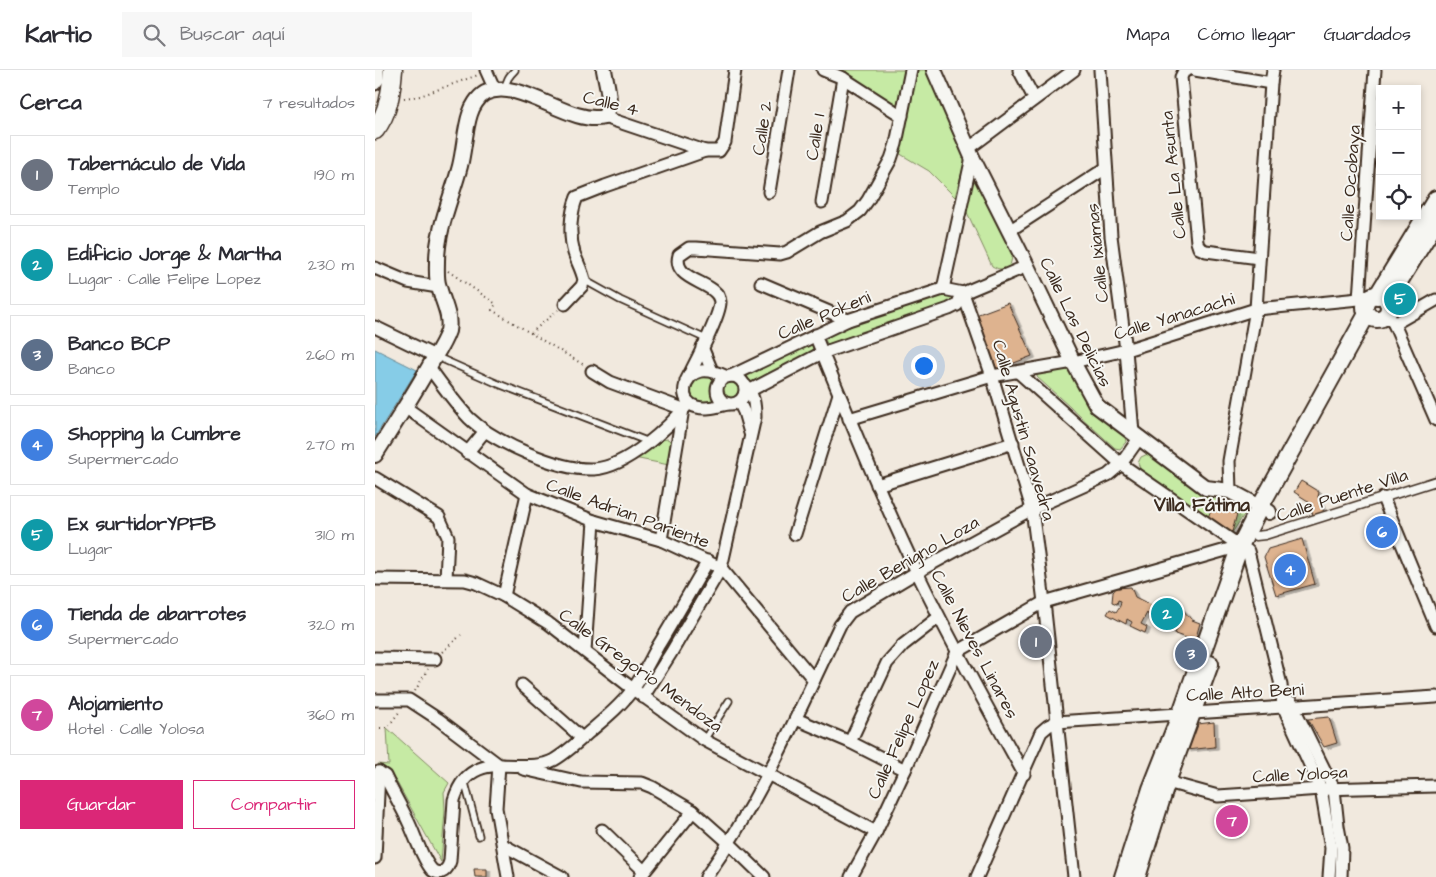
<!DOCTYPE html>
<html lang="es">
<meta charset="utf-8">
<style>
:root{--surface:#fff;--page:#f7f7f7;--text:#2b2b33;--muted:#7c7c81;--line:#e1e1e2;--accent:#db2777}
body{margin:0;font-family:"Architects Daughter",sans-serif;background:var(--page);color:var(--text)}
.controls{position:absolute;right:15px;top:15px;display:grid;overflow:hidden;border-radius:0px;box-shadow:0 2px 8px #0003}
.controls button{width:45px;height:45px;display:grid;place-items:center;padding:0;border:0;border-bottom:1px solid var(--line);background:var(--surface);color:var(--text);font:25px sans-serif}
.you{position:absolute;left:548px;top:295px;width:18px;height:18px;margin:-12px;border:4px solid #fff;border-radius:50%;background:#1a73e8;box-shadow:0 0 0 8px #1a73e833}
.badge{display:grid;place-items:center;width:32px;height:32px;border-radius:50%;background:var(--accent);color:#fff;font-size:16px;font-weight:700}
.pin{position:absolute;translate:-50% -50%;border:2px solid #fff;box-shadow:0 1px 5px #0006}
.list{margin:0;padding:0;list-style:none}
h2{display:flex;justify-content:space-between;align-items:center;height:65px;margin:0;padding:0 20px;font-size:21px}
h2 small{font-size:16px;font-weight:400;color:var(--muted)}
.list li{display:grid;grid-template-columns:32px 1fr auto;gap:15px;align-items:center;box-sizing:border-box;height:80px;margin:0 10px 10px;padding:0 10px;border:1px solid var(--line);border-radius:0px}
.list b{display:block;font-size:19px;white-space:nowrap}
.list p{margin:0;font-size:16px;white-space:nowrap;color:var(--muted)}
.list em{font-size:16px;font-style:normal;color:var(--muted)}
.actions{display:flex;gap:10px;padding:15px 20px}
.actions a{flex:1;padding:11px 0;border:1px solid var(--accent);border-radius:0px;text-align:center;font-size:18px;color:var(--accent)}
.actions .main{background:var(--accent);color:#fff}
.icon{flex:none;width:28px;height:28px;fill:none;stroke:currentColor;stroke-width:2;stroke-linecap:round;stroke-linejoin:round}
.map{position:relative;flex:none;width:1061px;height:807px;overflow:hidden}
header{display:flex;align-items:center;gap:30px;box-sizing:border-box;height:70px;padding:0 25px;background:var(--surface);border-bottom:1px solid var(--line)}
header strong{font-size:24px}
nav{display:flex;gap:28px;margin-inline-start:auto;font-size:18px}
.search{width:350px;height:45px;background:var(--page);display:flex;align-items:center;gap:12px;box-sizing:border-box;padding:0 18px;border-radius:0px;color:var(--muted);font-size:19px}
main{display:flex}
aside{flex:1;background:var(--surface)}
.map>svg:first-child{display:block}
.green{fill:#c6eaa4;stroke:#808a61}
.water{fill:#86cce7;stroke:#688b97}
.building{fill:#deb38f;stroke:#3b2a1e;filter:url(#shadow)}
.lines{fill:none;stroke-linecap:round;stroke-linejoin:round}
.service-casing{stroke:#3b2a1e;stroke-width:9}
.pedestrian-casing{stroke:#3b2a1e;stroke-width:11}
.minor-casing{stroke:#3b2a1e;stroke-width:15}
.tertiary-casing{stroke:#3b2a1e;stroke-width:18}
.primary-casing{stroke:#3b2a1e;stroke-width:20}
.trunk-casing{stroke:#3b2a1e;stroke-width:21}
.path{stroke:#3b2a1e;stroke-width:2;stroke-dasharray:1 4;stroke-linecap:butt}
.service{stroke:#f6f6f2;stroke-width:5.5}
.pedestrian{stroke:#f6f6f2;stroke-width:8}
.minor{stroke:#f6f6f2;stroke-width:11}
.tertiary{stroke:#f6f6f2;stroke-width:14}
.primary{stroke:#f6f6f2;stroke-width:16}
.trunk{stroke:#f6f6f2;stroke-width:18}
.labels{text-anchor:middle;stroke-width:4;stroke-linejoin:round;paint-order:stroke}
.street-label{font-size:18px;fill:#3b2a1e;stroke:#f6f6f2}
.neighbourhood-label{font-size:19px;font-weight:bold;fill:#3b2a1e;stroke:#f6f6f2}
</style>
<header>
<strong>Kartio</strong>
<div class="search"><svg class="icon" aria-label="search" viewBox="0 0 24 24"><circle cx="10" cy="10" r="6"/><path d="M15 15l6 6"/></svg>Buscar aquí</div>
<nav><a>Mapa</a><a>Cómo llegar</a><a>Guardados</a></nav>
</header>
<main>
<aside>
<h2>Cerca<small>7 resultados</small></h2>
<ul class="list">
<li><span class="badge" style="background:#6b7280">1</span><div><b>Tabernáculo de Vida</b><p>Templo</p></div><em>190 m</em></li>
<li><span class="badge" style="background:#0f9aa8">2</span><div><b>Edificio Jorge &amp; Martha</b><p>Lugar · Calle Felipe Lopez</p></div><em>230 m</em></li>
<li><span class="badge" style="background:#5c6f8a">3</span><div><b>Banco BCP</b><p>Banco</p></div><em>260 m</em></li>
<li><span class="badge" style="background:#3f7fe0">4</span><div><b>Shopping la Cumbre</b><p>Supermercado</p></div><em>270 m</em></li>
<li><span class="badge" style="background:#0f9aa8">5</span><div><b>Ex surtidorYPFB</b><p>Lugar</p></div><em>310 m</em></li>
<li><span class="badge" style="background:#3f7fe0">6</span><div><b>Tienda de abarrotes</b><p>Supermercado</p></div><em>320 m</em></li>
<li><span class="badge" style="background:#d1479c">7</span><div><b>Alojamiento</b><p>Hotel · Calle Yolosa</p></div><em>360 m</em></li>
</ul>
<div class="actions"><a class="main">Guardar</a><a>Compartir</a></div>
</aside>
<div class="map">
<svg width="1061" height="807" viewBox="0 0 1061 807">
<defs>
<filter id="shadow"><feDropShadow dx="3.5" dy="2" stdDeviation="0" flood-color="#0004"/></filter>
</defs>
<rect width="100%" height="100%" fill="#f1e9de"/>
<filter id="ink" filterUnits="userSpaceOnUse"><feTurbulence type="fractalNoise" baseFrequency=".02" numOctaves="2"/><feDisplacementMap in="SourceGraphic" scale="10" xChannelSelector="R" yChannelSelector="G"/><feConvolveMatrix kernelMatrix="1 2 1 2 8 2 1 2 1" color-interpolation-filters="sRGB"/></filter>
<g filter="url(#ink)">
<g class="green">
<polygon points="441,0 531,0 523,41 519,44 514,45 464,7"/>
<polygon points="540,0 551,0 591,87 580,127 554,101 522,82"/>
<path d="M598,106L601,108L638,183L635,196C628,200 624,200 617,196L590,138Z"/>
<polygon points="575,222 579,225 581,228 578,232 453,274 451,272 450,266 476,253"/>
<polygon points="433,274 437,274 438,280 435,283 374,314 368,303"/>
<polygon points="691,297 696,300 717,340 750,366 751,372 745,379 740,378 662,307 663,302"/>
<path d="M325,304L337,307L340,311L338,316L341,329C332,335 323,334 315,326V312Z"/>
<circle cx="357" cy="319" r="9"/>
<path d="M293,369C301,376 296,386 294,395L259,388L285,370Z"/>
<polygon points="775,383 826,420 855,438 862,430 874,437 855,466 766,401 763,393 766,387"/>
<polygon points="12,658 74,713 69,722 70,741 66,792 21,711 3,694 14,695"/>
</g>
<polygon class="water" points="0,279 42,300 0,367"/>
<g class="building">
<polygon points="633,233 657,286 621,300 601,245"/>
<polygon points="926,411 944,422 943,427 950,445 939,448 933,431 919,422"/>
<polygon points="838,433 852,437 850,440 862,444 857,462 843,458 844,454 832,451"/>
<polygon points="927,469 940,514 901,525 889,487 893,479"/>
<polygon points="756,517 760,527 780,537 785,529 805,537 817,550 825,553 820,571 800,564 802,558 798,557 796,561 777,550 772,543 766,554 772,557 770,563 755,556 757,552 752,549 751,554 732,544 735,539 741,542 745,536 746,531 743,530 742,534 737,532 738,522 741,518"/>
<polygon points="954,647 962,673 949,677 933,649"/>
<polygon points="839,652 840,677 812,680 823,654"/>
<polygon points="852,737 862,737 862,765 853,765"/>
<polygon points="99,799 112,799 112,807 100,807"/>
</g>
<g class="lines">
<g class="service-casing">
<g id="service">
<path d="M130,19C131,10 134,6 140,0"/>
<polyline points="209,210 245,230 331,269"/>
<polyline points="60,286 121,313 274,372"/>
<polyline points="329,670 354,631"/>
<polyline points="90,713 104,766"/>
</g>
</g>
<g class="pedestrian-casing">
<polyline id="pedestrian" points="881,466 890,465 1061,411"/>
</g>
<g class="minor-casing">
<g id="minor">
<polyline points="111,0 120,20"/>
<polyline points="448,0 468,8 527,46"/>
<polyline points="644,0 659,28"/>
<polyline points="725,0 736,166 751,280 758,363"/>
<polyline points="813,0 809,1 806,7 822,172 824,178 831,181 884,188"/>
<polyline points="820,0 896,13"/>
<polyline points="0,14 3,10 3,0"/>
<polyline points="229,47 330,81 344,81 350,72 360,0"/>
<polyline points="593,79 699,0"/>
<polyline points="394,122 414,0"/>
<polyline points="447,132 468,8"/>
<polyline points="634,161 731,98"/>
<polyline points="0,198 33,212 63,217"/>
<polyline points="386,213 473,250"/>
<polyline points="568,219 597,87"/>
<polyline points="588,223 617,306 657,439 669,532 699,807"/>
<polyline points="984,229 1000,0"/>
<path d="M190,234L207,216L209,210C207,200 202,192 199,183C194,166 195,144 202,127L230,116L330,81"/>
<polyline points="1012,243 1019,254 1061,230"/>
<polyline points="1019,254 1061,350"/>
<polyline points="0,257 60,286"/>
<path d="M440,265C473,345 505,425 542,502C575,571 612,637 649,704"/>
<polyline points="327,277 337,301"/>
<path d="M54,297C67,315 79,332 94,348C119,372 184,401 219,399C252,397 293,358 314,333"/>
<polyline points="217,301 235,312 308,339"/>
<polyline points="643,302 746,394 865,476 873,481 906,615 908,636 946,719 956,778 954,807"/>
<circle cx="356" cy="320" r="14"/>
<polyline points="356,306 473,250 568,219 588,223 652,196"/>
<path d="M352,307C344,303 335,300 326,301C308,304 302,332 322,337C332,340 343,336 353,334"/>
<path d="M311,311C319,295 345,247 345,232C344,211 296,212 304,185L314,178H321L405,184L412,182L445,162L472,151L485,141L493,130L516,89L521,74L536,0"/>
<polyline points="370,323 447,283 574,239 582,235 588,223"/>
<polyline points="364,332 369,342 375,363"/>
<polyline points="30,337 152,424 219,451 286,470 346,498 439,610"/>
<polyline points="474,349 617,306 698,292 751,280 881,239 984,229 992,230"/>
<polyline points="92,383 110,361"/>
<polyline points="0,408 64,447 73,467 71,509"/>
<polyline points="502,415 638,373"/>
<polyline points="855,421 854,391 881,239 896,13 898,0"/>
<polyline points="1008,428 1061,556"/>
<polyline points="420,464 464,324"/>
<polyline points="286,470 308,339"/>
<polyline points="0,509 90,510 101,513 129,526 173,553 258,619 329,670 501,762"/>
<polyline points="129,526 152,424"/>
<polyline points="210,581 219,451"/>
<polyline points="0,588 60,589"/>
<polyline points="147,615 207,668"/>
<path d="M268,627L296,583L346,498L380,347C380,334 379,325 370,315"/>
<polyline points="0,630 34,630 63,649 124,695 127,695"/>
<polyline points="916,632 959,719 963,756 967,778 966,807"/>
<polyline points="421,649 475,672 530,700"/>
<polyline points="475,672 512,593 528,575 564,547"/>
<polyline points="124,695 121,738 133,807"/>
<polyline points="148,699 206,712 267,713 277,717 318,741 354,773 389,807"/>
<path d="M4,702L10,706C17,721 26,736 33,751C40,765 47,789 57,800C66,807 73,799 75,791L79,730C96,674 147,707 179,690C191,683 202,673 212,664C228,650 246,636 258,619C268,606 275,590 283,576C300,548 316,520 333,491"/>
<polyline points="792,712 843,726 946,719 1061,716"/>
<polyline points="227,760 269,801"/>
<polyline points="128,775 187,807"/>
<polyline points="0,788 4,702"/>
<polyline points="265,807 318,741"/>
<path d="M331,807C386,729 424,641 465,555L475,542L542,502L657,439L733,405L746,394L765,367"/>
<polyline points="476,807 501,762 530,700 582,582 669,532 865,476"/>
<polyline points="602,807 666,662 673,656 681,652 1061,627"/>
</g>
</g>
<g class="tertiary-casing">
<g id="tertiary">
<polyline points="559,0 597,87 652,196 698,292 722,336 831,418 855,421 894,442"/>
<path d="M0,385C20,353 41,321 59,288C64,280 70,270 73,261C76,245 68,233 64,217C61,210 62,199 62,191C62,159 77,127 85,96C89,80 90,59 95,44C97,37 103,27 110,23C144,6 194,56 229,47C238,32 232,17 229,0"/>
</g>
</g>
<g class="primary-casing">
<g id="primary">
<circle cx="1002" cy="237" r="12"/>
<polyline points="1002,226 1061,129"/>
<polyline points="1012,231 1061,152"/>
<polyline points="748,807 776,719 806,643 865,476 885,437 992,244"/>
<polyline points="762,807 792,712 835,594"/>
</g>
</g>
<g class="trunk-casing">
<path id="trunk" d="M0,60C14,42 16,22 18,0"/>
</g>
<g class="path">
<polyline points="29,28 45,26 103,5"/>
<polyline points="73,201 121,234 117,240 209,295"/>
<polyline points="156,263 183,240"/>
<polyline points="67,582 86,565"/>
<polyline points="40,621 53,599"/>
<polyline points="0,658 12,658 25,641"/>
</g>
<use href="#service" class="service"/>
<use href="#pedestrian" class="pedestrian"/>
<use href="#minor" class="minor"/>
<use href="#tertiary" class="tertiary"/>
<use href="#primary" class="primary"/>
<use href="#trunk" class="trunk"/>
</g>
</g>
<g class="labels">
<g class="street-label">
<text transform="translate(236 33) rotate(14)" y="6">Calle 4</text>
<text transform="translate(387 58) rotate(-81)" y="6">Calle 2</text>
<text transform="translate(440 67) rotate(-81)" y="6">Calle 1</text>
<text transform="translate(798 105) rotate(-96)" y="6">Calle La Asunta</text>
<text transform="translate(975 113) rotate(-86)" y="6">Calle Ocobaya</text>
<text transform="translate(722 183) rotate(-96)" y="6">Calle Ixiamas</text>
<text transform="translate(449 245) rotate(-23)" y="6">Calle Pokeni</text>
<text transform="translate(799 246) rotate(-17)" y="6">Calle Yanacachi</text>
<text transform="translate(701 252) rotate(64)" y="6">Calle Las Delicias</text>
<text transform="translate(649 360) rotate(74)" y="6">Calle Agustin Saavedra</text>
<text transform="translate(967 425) rotate(-18)" y="6">Calle Puente Villa</text>
<text transform="translate(253 443) rotate(20)" y="6">Calle Adrian Pariente</text>
<text transform="translate(535 489) rotate(-30)" y="6">Calle Benigno Loza</text>
<text transform="translate(600 574) rotate(62)" y="6">Calle Nieves Linares</text>
<text transform="translate(266 600) rotate(36)" y="6">Calle Gregorio Mendoza</text>
<text transform="translate(870 622) rotate(-3)" y="6">Calle Alto Beni</text>
<text transform="translate(528 659) rotate(-66)" y="6">Calle Felipe Lopez</text>
<text transform="translate(925 704) rotate(-3)" y="6">Calle Yolosa</text>
</g>
<g class="neighbourhood-label">
<text x="827" y="441">Villa Fátima</text>
</g>
</g>
</svg>
<div class="controls">
<button>+</button>
<button>−</button>
<button><svg class="icon" aria-label="locate" viewBox="0 0 24 24"><circle cx="12" cy="12" r="6"/><path d="M12 2v4M12 18v4M2 12h4M18 12h4"/></svg></button>
</div>
<div class="you"></div>
<div class="pin badge" style="left:661px;top:572px;background:#6b7280">1</div>
<div class="pin badge" style="left:792px;top:544px;background:#0f9aa8">2</div>
<div class="pin badge" style="left:816px;top:584px;background:#5c6f8a">3</div>
<div class="pin badge" style="left:915px;top:500px;background:#3f7fe0">4</div>
<div class="pin badge" style="left:1025px;top:229px;background:#0f9aa8">5</div>
<div class="pin badge" style="left:1007px;top:462px;background:#3f7fe0">6</div>
<div class="pin badge" style="left:857px;top:751px;background:#d1479c">7</div>
</div>
</main>
